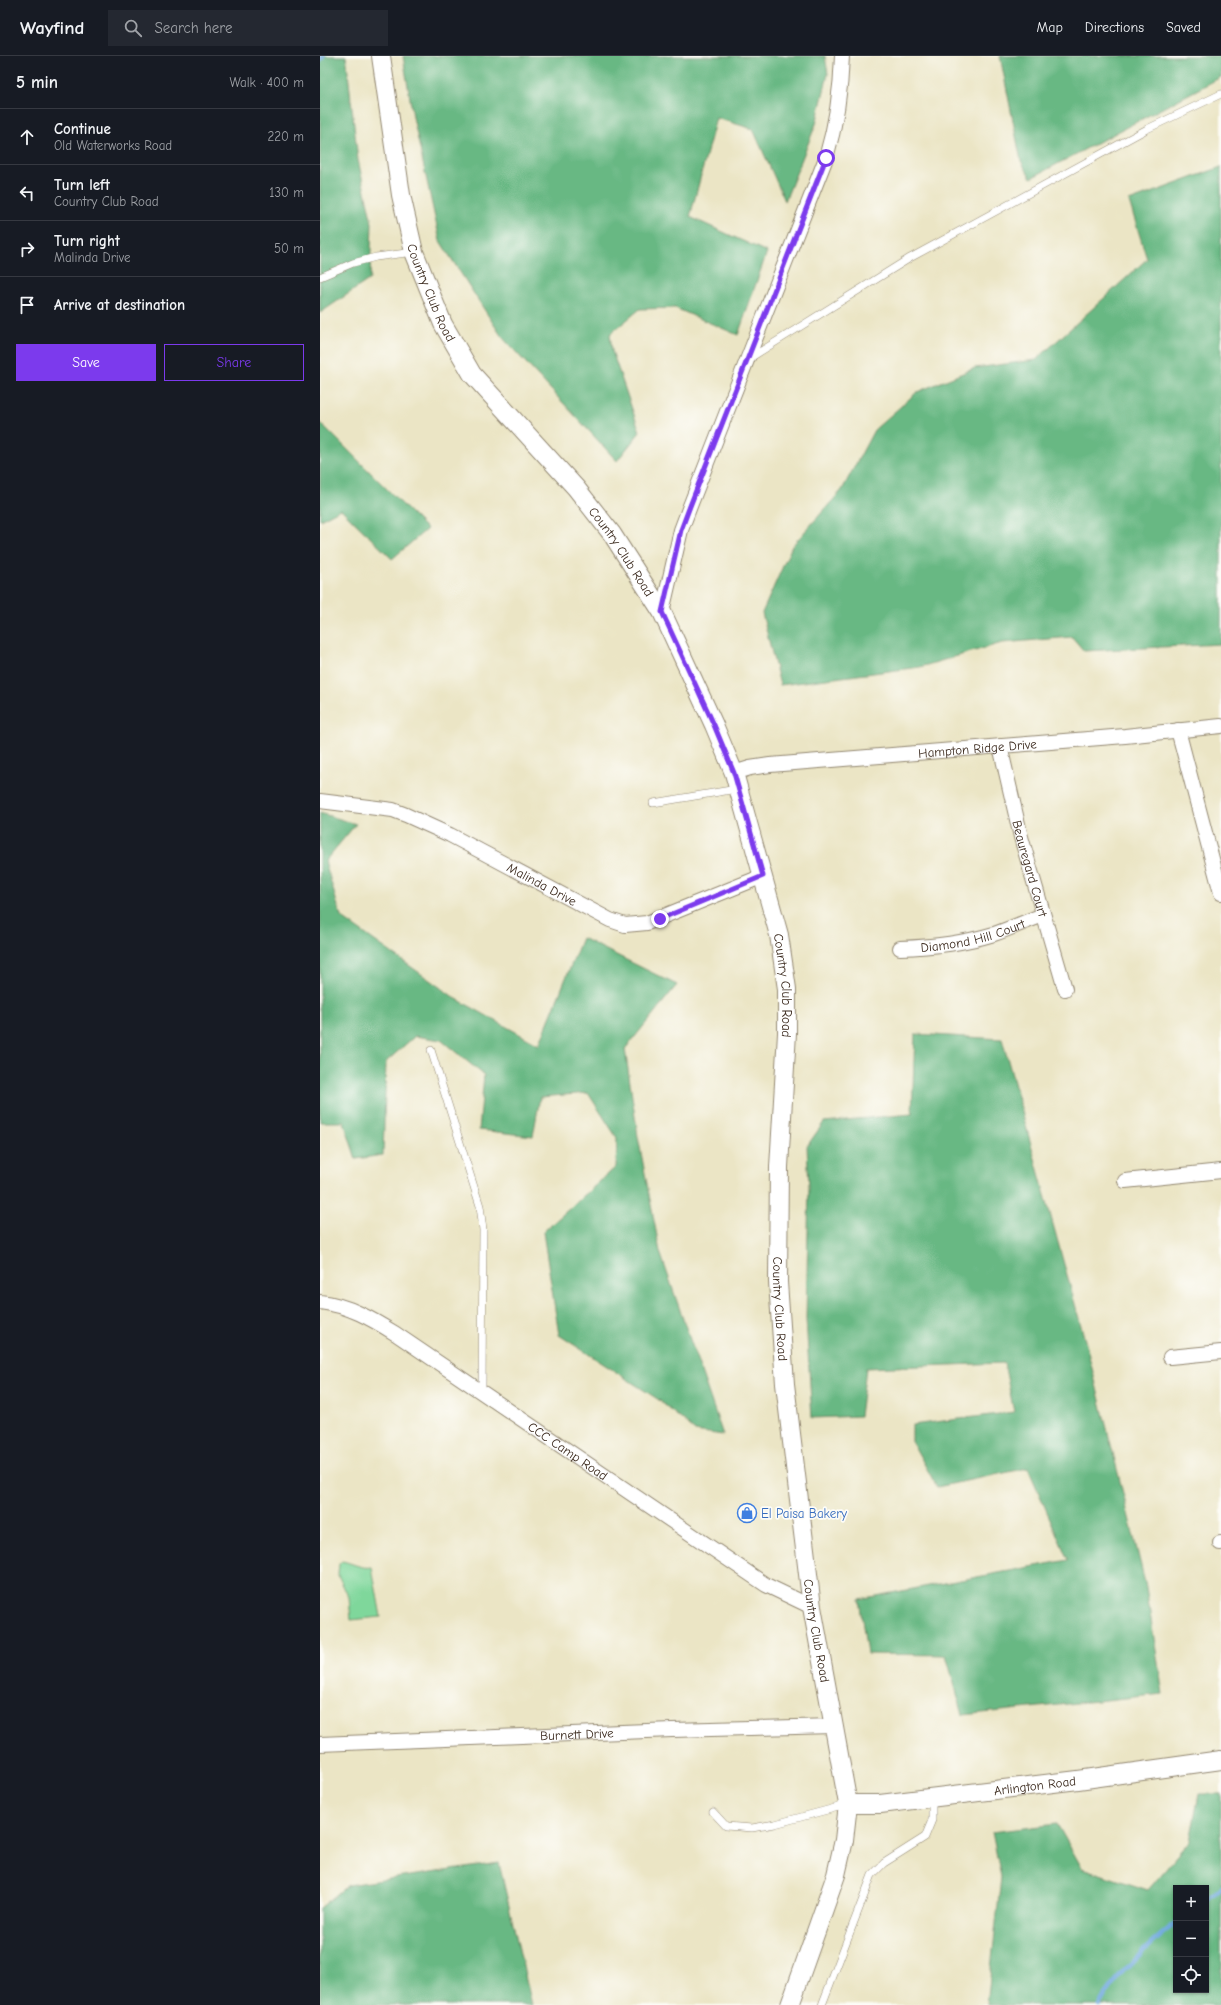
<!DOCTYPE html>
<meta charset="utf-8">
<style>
:root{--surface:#171b24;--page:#242831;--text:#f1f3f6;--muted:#9ea1a6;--line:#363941;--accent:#7c3aed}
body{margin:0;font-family:"Comic Neue",sans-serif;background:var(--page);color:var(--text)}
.controls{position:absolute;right:12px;bottom:12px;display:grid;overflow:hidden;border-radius:0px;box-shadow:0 1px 3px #0004}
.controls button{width:36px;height:36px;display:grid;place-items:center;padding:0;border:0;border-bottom:1px solid var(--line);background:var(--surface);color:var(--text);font:20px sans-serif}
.stop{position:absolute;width:12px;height:12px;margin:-9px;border:3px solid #7c3aed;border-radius:50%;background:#fff}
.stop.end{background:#7c3aed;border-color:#fff;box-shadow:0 1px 4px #0008}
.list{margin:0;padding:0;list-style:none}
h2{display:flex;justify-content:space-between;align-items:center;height:52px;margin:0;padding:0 16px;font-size:17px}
h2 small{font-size:13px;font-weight:400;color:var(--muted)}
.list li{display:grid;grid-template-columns:26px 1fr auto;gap:12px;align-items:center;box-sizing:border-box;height:56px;padding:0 16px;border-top:1px solid var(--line)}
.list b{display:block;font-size:15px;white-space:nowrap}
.list p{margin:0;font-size:13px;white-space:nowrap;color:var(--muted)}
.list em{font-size:13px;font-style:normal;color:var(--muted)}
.actions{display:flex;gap:8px;padding:12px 16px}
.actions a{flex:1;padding:9px 0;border:1px solid var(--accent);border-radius:0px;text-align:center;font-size:14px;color:var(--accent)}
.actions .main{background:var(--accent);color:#fff}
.icon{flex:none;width:22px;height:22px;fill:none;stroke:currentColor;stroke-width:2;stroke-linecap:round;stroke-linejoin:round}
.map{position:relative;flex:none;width:901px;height:1949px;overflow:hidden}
header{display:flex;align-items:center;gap:24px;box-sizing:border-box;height:56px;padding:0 20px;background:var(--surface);border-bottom:1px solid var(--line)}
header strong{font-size:19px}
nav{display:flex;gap:22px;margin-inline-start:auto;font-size:14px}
.search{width:280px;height:36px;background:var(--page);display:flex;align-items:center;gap:10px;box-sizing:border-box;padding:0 14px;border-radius:0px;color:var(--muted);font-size:15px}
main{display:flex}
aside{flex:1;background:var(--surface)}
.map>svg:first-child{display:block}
.green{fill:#7fd79b;stroke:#5d805c}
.forest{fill:#67b883;stroke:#517150;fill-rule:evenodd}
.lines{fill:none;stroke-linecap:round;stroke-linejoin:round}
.stream{stroke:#6fa9df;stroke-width:4.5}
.service-casing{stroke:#938872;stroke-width:8}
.minor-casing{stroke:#938872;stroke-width:16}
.tertiary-casing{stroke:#938872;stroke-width:20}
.service{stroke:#fff;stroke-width:7}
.minor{stroke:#fff;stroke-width:14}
.tertiary{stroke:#fff;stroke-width:18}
.route{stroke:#7c3aed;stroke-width:5}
.labels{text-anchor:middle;stroke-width:3.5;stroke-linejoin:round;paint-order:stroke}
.street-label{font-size:13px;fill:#3b2a1e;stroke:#fdfcf7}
.shop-label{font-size:13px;fill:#366cbe;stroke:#fdfcf7;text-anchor:start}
</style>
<header>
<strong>Wayfind</strong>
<div class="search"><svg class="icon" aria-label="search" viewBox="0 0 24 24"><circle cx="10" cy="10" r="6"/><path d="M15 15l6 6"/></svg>Search here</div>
<nav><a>Map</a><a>Directions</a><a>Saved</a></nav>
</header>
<main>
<aside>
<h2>5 min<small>Walk · 400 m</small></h2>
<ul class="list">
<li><svg class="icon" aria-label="ahead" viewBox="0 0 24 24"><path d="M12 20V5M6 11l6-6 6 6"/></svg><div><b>Continue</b><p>Old Waterworks Road</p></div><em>220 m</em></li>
<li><svg class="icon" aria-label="left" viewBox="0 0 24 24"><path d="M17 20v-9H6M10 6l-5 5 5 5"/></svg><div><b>Turn left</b><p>Country Club Road</p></div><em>130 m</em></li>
<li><svg class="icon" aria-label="right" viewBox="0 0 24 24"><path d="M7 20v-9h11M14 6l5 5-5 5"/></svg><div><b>Turn right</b><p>Malinda Drive</p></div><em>50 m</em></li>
<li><svg class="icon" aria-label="arrive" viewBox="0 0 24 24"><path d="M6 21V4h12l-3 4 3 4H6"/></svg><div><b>Arrive at destination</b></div></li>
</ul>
<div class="actions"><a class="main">Save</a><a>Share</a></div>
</aside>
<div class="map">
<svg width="901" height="1949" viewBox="0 0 901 1949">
<rect width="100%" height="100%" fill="#fdfcf7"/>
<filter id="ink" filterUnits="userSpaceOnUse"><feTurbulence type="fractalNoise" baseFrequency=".025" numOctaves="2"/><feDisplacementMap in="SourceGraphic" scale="8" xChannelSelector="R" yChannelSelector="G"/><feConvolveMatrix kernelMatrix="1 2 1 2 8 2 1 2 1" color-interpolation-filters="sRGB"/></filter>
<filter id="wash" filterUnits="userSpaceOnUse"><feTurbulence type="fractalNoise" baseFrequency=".012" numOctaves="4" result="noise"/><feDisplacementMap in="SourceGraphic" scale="16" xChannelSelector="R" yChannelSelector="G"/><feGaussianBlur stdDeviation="0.9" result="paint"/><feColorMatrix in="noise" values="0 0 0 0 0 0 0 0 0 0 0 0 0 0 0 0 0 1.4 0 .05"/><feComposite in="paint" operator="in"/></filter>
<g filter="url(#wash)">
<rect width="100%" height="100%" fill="#ebe5c5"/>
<path class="green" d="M22,1505C33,1507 41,1513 52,1511L61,1561L31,1564L29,1542L18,1519L19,1508Z"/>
<g class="forest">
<polygon points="0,0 26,0 38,104 52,167 50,223 0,257"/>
<polygon points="83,0 505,0 508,18 496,68 465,145 433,73 396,62 370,161 447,196 418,279 355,252 320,253 290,278 292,295 320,376 297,405 182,281 120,185 93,61"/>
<polygon points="680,0 901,0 901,21 711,122 701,105"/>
<polygon points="901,111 901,588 764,595 752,581 682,587 600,611 460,629 442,557 472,490 522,434 554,374 597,336 655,312 716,304 827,203 809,145"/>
<polygon points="0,366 107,473 72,503 21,453 0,464"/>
<polygon points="0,757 36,768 5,805 21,861 135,942 219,989 262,882 357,929 305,993 318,1081 340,1196 403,1379 375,1375 339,1344 239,1279 223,1176 296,1111 297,1082 268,1037 220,1041 213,1080 159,1074 164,1019 121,984 95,980 66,1006 63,1099 36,1103 24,1066 0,1066"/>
<polygon points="595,978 682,983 766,1288 825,1526 843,1638 643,1659 626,1599 547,1598 539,1543 748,1504 708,1412 617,1431 592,1386 592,1369 694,1356 684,1307 546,1312 540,1360 492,1362 486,1263 489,1130 487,1090 504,1066 592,1058"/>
<path d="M879,1738H901V1949H667L681,1821L672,1776L737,1768L762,1812L828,1834L870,1785ZM856,1832H886V1934H856Z"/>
<polygon points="179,1807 212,1949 0,1949 0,1852 28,1829"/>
</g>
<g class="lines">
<g class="stream">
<polyline points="0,5 3,0"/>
<polyline points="886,1844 901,1832"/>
<path d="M779,1949C796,1920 829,1887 856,1867"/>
</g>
</g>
</g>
<g filter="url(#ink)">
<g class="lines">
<g class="service-casing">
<g id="service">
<polyline points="0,221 33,207 56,201 94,196"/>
<polyline points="430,302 590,202 827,73 901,38"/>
<polyline points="333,747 417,733"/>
<polyline points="111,994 160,1150 163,1174 162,1335"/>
<polyline points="393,1756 406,1770 432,1772 455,1768 526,1749"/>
<polyline points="502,1949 552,1819 564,1807 605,1781 612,1764 612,1742"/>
</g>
</g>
<g class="minor-casing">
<g id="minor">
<path d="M342,556L361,474L370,450L506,102C516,68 521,36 522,0"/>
<polyline points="858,674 901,837"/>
<path id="s1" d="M680,690L701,781L745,933"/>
<path id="s2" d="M414,717L430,712L450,709L805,680L901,670"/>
<path id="s3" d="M0,745L73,754L86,759L130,779L290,864L305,869L327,867L443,820"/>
<path id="s4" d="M580,892C612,891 644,887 674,878C691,872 707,865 723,859"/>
<polyline points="805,1125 901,1115"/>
<path id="s5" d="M0,1246C28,1249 52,1263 76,1278L446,1529L492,1551"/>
<polyline points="850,1301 901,1296"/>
<polyline points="900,1487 901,1487"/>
<path id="s6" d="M0,1688L352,1674L514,1670"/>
</g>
</g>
<g class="tertiary-casing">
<g id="tertiary">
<path id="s7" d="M61,0L81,139L94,196L123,268L152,318L256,432L292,478L342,556L394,669L414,717L459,879L467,933V977L459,1111L458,1226L465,1328L492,1551L528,1748L524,1784L516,1819L470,1949"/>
<path id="s8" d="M528,1748H560L758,1724L901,1704"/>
</g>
</g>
<use href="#service" class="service"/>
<use href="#minor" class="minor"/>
<use href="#tertiary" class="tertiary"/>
</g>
</g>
<g class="lines" filter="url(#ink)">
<polyline class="route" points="340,863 443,820 414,717 394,669 342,556 361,474 370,450 506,102"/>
</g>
<defs>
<g id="shop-ring" transform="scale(1)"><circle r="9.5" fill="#fdfcf7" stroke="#3f7fe0" stroke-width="1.5"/><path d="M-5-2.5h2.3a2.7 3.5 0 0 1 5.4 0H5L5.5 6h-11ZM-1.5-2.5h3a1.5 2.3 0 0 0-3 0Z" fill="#3f7fe0"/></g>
</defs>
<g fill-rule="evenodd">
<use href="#shop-ring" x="427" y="1457"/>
</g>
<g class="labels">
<g class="street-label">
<text dy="5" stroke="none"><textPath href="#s7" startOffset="243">Country Club Road</textPath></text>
<text dy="5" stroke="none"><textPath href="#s7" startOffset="567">Country Club Road</textPath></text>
<text dy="5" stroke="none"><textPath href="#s2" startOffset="245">Hampton Ridge Drive</textPath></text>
<text dy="5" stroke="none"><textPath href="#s1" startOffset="126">Beauregard Court</textPath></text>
<text dy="5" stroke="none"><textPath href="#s3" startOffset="240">Malinda Drive</textPath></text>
<text dy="5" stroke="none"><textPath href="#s4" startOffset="74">Diamond Hill Court</textPath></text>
<text dy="5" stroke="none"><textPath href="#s7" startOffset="1035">Country Club Road</textPath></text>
<text dy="5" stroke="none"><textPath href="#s7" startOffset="1359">Country Club Road</textPath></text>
<text dy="5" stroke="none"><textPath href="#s5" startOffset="291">CCC Camp Road</textPath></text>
<text dy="5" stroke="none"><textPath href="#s7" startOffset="1683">Country Club Road</textPath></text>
<text dy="5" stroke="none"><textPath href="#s6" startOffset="257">Burnett Drive</textPath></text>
<text dy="5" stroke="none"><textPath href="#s8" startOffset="188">Arlington Road</textPath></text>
</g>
<g class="shop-label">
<text x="441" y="1462">El Paisa Bakery</text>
</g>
</g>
</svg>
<div class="controls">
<button>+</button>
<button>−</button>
<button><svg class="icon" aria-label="locate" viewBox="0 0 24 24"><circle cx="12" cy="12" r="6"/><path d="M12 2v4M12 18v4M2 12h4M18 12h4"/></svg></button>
</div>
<div class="stop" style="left:506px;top:102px"></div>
<div class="stop end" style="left:340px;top:863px"></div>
</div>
</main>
